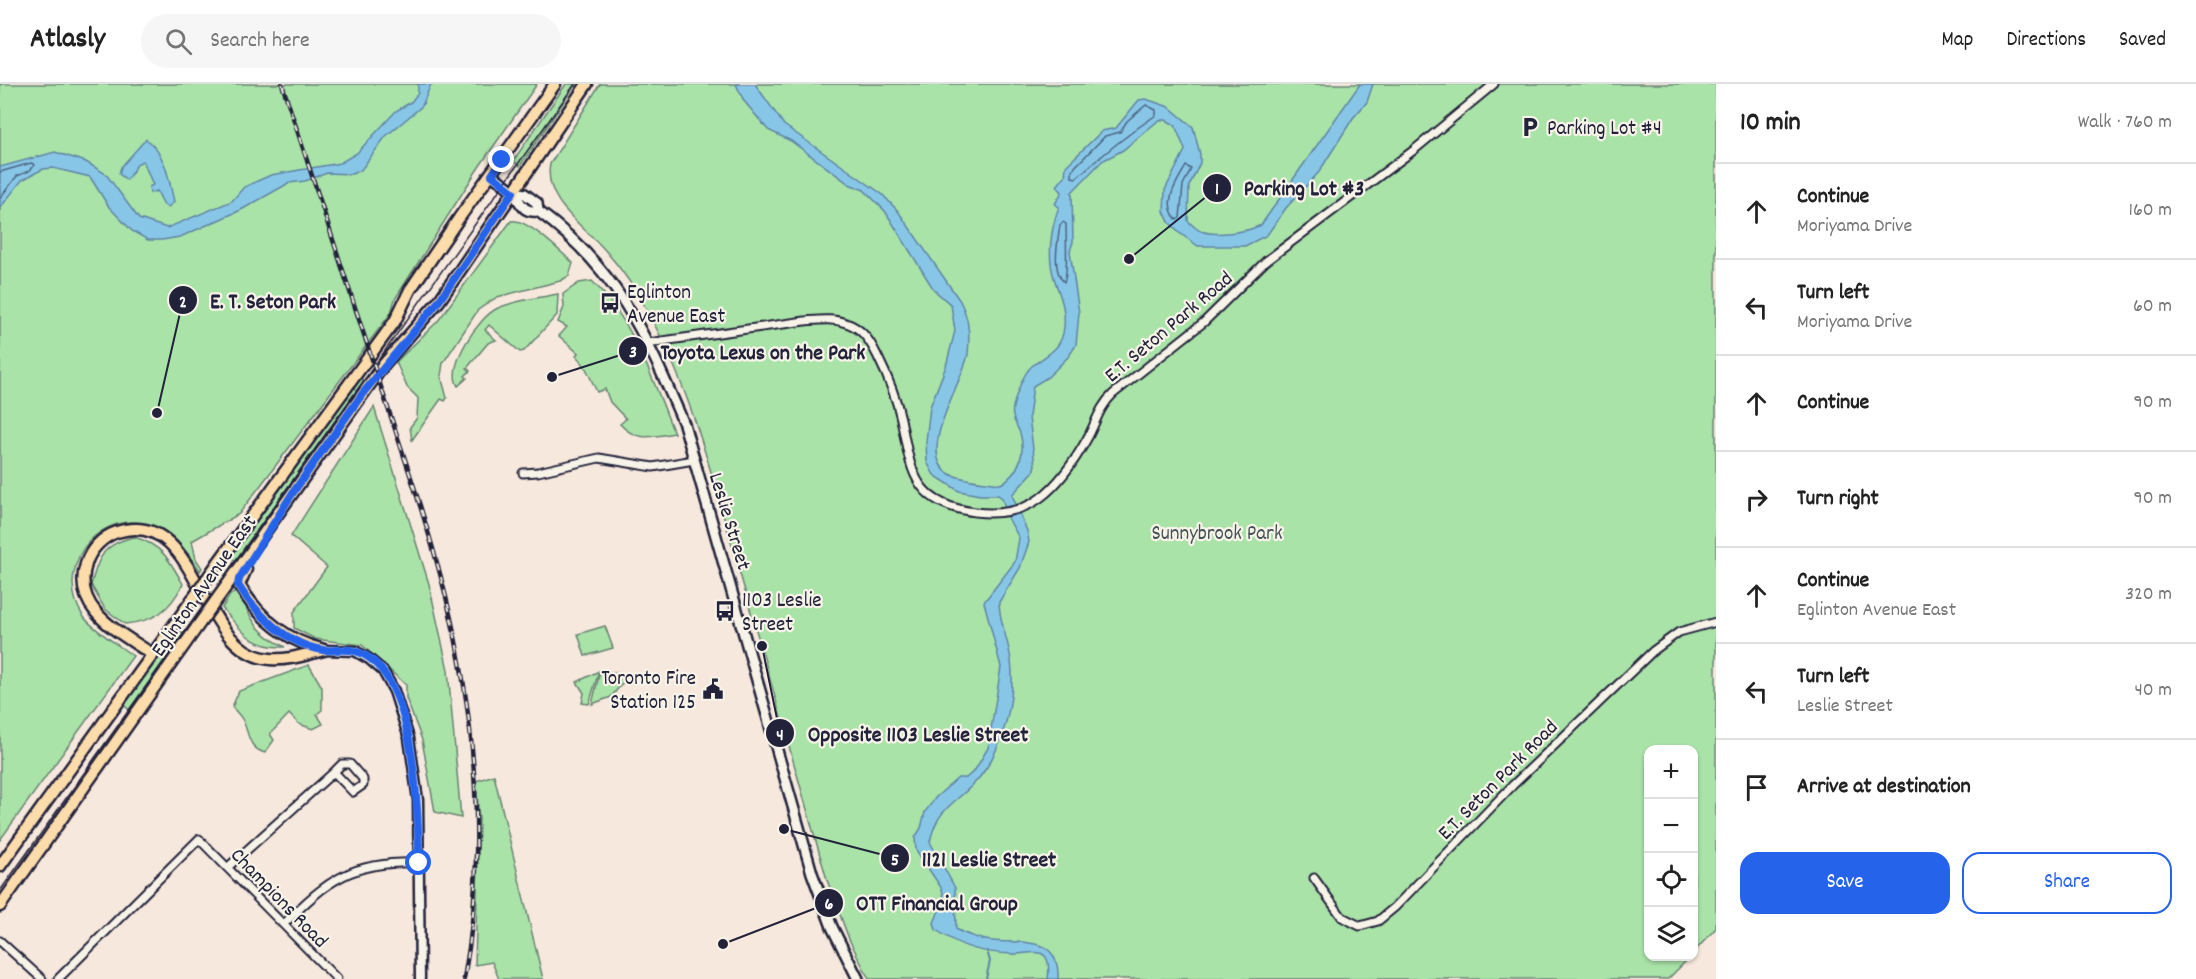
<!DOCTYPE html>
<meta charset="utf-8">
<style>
:root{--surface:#fff;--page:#f6f6f6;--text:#222;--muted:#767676;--line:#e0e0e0;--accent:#2563eb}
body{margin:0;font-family:Dekko,sans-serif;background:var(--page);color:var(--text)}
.controls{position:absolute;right:18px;bottom:18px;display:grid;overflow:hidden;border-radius:12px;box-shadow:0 2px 4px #0004}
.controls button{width:54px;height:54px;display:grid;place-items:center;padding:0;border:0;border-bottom:2px solid var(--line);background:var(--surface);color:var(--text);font:30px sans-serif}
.stop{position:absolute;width:18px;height:18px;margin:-14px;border:4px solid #2563eb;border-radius:50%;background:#fff}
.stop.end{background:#2563eb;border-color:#fff;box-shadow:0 2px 6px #0008}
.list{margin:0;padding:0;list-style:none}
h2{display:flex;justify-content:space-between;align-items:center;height:78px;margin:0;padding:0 24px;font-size:26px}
h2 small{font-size:20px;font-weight:400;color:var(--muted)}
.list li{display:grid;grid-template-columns:39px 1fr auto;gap:18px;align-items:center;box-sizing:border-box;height:96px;padding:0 24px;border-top:2px solid var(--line)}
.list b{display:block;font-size:22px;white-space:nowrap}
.list p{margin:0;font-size:20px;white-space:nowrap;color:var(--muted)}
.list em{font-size:20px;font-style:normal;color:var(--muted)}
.actions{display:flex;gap:12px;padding:18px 24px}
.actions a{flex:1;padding:14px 0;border:2px solid var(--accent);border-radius:18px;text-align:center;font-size:21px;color:var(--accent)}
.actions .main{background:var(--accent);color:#fff}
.icon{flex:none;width:33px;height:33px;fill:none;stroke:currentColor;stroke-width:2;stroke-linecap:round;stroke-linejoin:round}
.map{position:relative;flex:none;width:1716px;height:895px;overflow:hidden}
header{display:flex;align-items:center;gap:36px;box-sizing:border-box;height:84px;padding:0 30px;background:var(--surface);border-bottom:2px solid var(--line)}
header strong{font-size:28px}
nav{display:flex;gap:33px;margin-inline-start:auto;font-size:21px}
.search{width:420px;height:54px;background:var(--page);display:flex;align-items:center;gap:15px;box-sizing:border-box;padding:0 21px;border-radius:33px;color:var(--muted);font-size:22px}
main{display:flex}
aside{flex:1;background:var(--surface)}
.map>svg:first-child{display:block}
.green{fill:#a9e3a8;stroke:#668272;stroke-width:1.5}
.water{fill:#88c6e8;stroke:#5f84a3;stroke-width:1.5}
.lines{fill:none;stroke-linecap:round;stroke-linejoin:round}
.shore{stroke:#4b6480;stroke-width:1.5}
.stream{stroke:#5f84a3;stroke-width:2}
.minor-casing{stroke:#22223b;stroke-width:11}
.tertiary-casing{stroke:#22223b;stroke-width:13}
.secondary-casing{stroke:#22223b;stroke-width:14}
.primary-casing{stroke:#22223b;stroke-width:15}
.minor{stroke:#f7f3e8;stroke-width:7}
.tertiary{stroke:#f7f3e8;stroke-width:8}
.secondary{stroke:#f7f3e8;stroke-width:9}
.primary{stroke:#fddcac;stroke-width:10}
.tram{stroke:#22223b;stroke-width:1.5}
.rail-casing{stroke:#22223b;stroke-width:4.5}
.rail{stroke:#f7f3e8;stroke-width:2;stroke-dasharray:7;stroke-linecap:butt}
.primary-bridge-casing{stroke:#22223b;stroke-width:15;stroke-linecap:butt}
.primary-bridge{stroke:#fddcac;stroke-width:10}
.route{stroke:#2563eb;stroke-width:8}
.labels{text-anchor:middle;stroke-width:4.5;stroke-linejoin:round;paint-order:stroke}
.poi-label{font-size:21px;fill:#22223b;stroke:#f7f3e8;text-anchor:start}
.street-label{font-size:21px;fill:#22223b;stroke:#f7f3e8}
.park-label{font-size:21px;fill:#445256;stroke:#f7f3e8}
.leader{fill:none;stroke:#22223b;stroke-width:2}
.callout-dot{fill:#22223b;stroke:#f7f3e8;stroke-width:2}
.mark-label{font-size:18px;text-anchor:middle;font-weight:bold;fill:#fff}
.callout-label{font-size:22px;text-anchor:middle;font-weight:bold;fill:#22223b;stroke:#f7f3e8;stroke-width:4.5;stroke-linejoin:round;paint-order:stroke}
</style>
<header>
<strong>Atlasly</strong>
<div class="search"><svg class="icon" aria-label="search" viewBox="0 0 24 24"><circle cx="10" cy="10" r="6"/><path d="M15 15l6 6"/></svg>Search here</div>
<nav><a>Map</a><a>Directions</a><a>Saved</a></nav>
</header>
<main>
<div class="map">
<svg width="1716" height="895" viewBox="0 0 1716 895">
<rect width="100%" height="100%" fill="#f7e8dd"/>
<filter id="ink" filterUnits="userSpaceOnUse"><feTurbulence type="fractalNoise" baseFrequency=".0167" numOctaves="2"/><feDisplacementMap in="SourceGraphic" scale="12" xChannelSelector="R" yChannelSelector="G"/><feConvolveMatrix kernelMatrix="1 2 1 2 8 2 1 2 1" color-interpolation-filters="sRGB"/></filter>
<g filter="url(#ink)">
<g class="green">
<path d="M0,0H537L477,86L395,215L391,229L239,430L192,457L196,475L202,484L200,487C138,383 42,468 83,532C92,545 120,562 133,572L0,756Z"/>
<polygon points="566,0 576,0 520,82 513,77"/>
<path d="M600,0H1716V844L1694,868V666H1648V872L1690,873L1668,895H869L849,855L827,796C796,688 766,580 735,472C712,392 692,310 652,236C640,212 622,185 604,165C583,141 543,117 550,80Z"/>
<path d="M511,137C527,134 561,168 573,179L569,192L560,197L497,213L478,226L443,279L441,292L447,314L445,317L441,315L412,356L410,343L417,334L418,314L407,303L396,278L438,237Z"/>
<path d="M592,197C634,238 653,296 674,349C652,353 636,358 620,340L626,335L610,318L605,305L597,308C589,292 587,282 576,272L578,269L559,252L567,243L558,238L564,223L563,210L579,199Z"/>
<path d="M558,210L557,231L524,267L520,268L489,241L485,246L496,256L488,259L467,284L470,287L465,292L467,294L458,302C445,283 479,232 498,224C516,216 539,214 558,210Z"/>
<polygon points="360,293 365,298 236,477 231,473"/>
<polygon points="374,323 429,500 448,586 461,734 435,728 422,656 406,614 406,601 362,561 315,555 294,544 294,528 327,483 291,452"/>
<path d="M134,453C162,461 169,475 183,500C169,527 155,537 125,540L105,525L91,501C99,472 103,460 134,453Z"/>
<path d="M238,506C251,535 255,548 285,563C251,564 242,547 222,524L230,511Z"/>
<polygon points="605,542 613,564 585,572 578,550"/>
<polygon points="178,545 185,551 131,627 122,620"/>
<path d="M309,581L322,603V626L317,630L323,640L313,645L299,640L289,630L270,650L274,656L265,669C248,664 249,650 244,639C242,633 236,628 232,623L239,607Z"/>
<polygon points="599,587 589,620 582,619 584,609 577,598"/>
<polygon points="600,587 618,589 625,596 611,613 592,620"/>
<polygon points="494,691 543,895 499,895 492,878 475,881 479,736 476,697"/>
</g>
<g class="water">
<polygon points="418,0 431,0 422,22 386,52 361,86 352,90 327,89 305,97 289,99 241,126 180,153 162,156 148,156 132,147 109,123 90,93 53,84 43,85 22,96 0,124 0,83 55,68 86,78 106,90 139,135 167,144 232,117 244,103 271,91 340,79 357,69 396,27 411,18 418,9"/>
<path d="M736,0H755L784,41L882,110L898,127L960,217C969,234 970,250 968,270C963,298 916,368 948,389C959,396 987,398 1001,400C1019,389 1026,369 1020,349C1016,339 1011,334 1013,323C1015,314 1023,289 1032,282C1047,270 1062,266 1064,243C1066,224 1060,212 1054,194C1047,172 1051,144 1059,123L1055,120L1062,108L1057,102L1065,92L1066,82L1102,47L1116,44L1139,16L1146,15L1169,23L1193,43L1200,70V79L1189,102L1188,137C1191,140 1195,144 1199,146C1212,153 1248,148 1261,141L1360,0H1373L1367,18L1353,34L1319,88L1286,124L1267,151L1245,162H1198L1178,148L1169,138L1164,127L1165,106L1185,66L1175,41L1166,36H1159L1123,66L1102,77L1072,108L1073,158L1070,167L1079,229L1076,261L1069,272L1048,293L1033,302L1029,333L1035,381L1033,388L1012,411L1027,447L1029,458L1020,484L999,518C999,538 1009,557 1011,577C1016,614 1003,665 979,694C958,719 937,722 930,758L955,804L956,845C964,850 982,856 992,857C1021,860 1060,850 1058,895H1048C1049,888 1050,878 1045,872C1038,865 1023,871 1014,870C981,869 963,864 936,846L934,839L944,814L942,805L916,766L915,754L921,744L925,728L936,713L958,694H966L975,686L988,664L1001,583L984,518L1015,478L1019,454L1008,434L1002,414L998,411H980L959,407L934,391L927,378L926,357L930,323L946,282L955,247L951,221L934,206L885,127L864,106L849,100L791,57L768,46L744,17Z"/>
<path d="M146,55C166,70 169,96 174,118L168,123L164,121L157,107L150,109L149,103L153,101L143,77L138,79L127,96L119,90L121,83Z"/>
</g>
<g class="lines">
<g class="shore">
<path d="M1146,21L1156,26V31C1128,50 1102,71 1076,94L1072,93V86L1105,52L1120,48L1127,37Z"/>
<path d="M1186,82L1191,85L1183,101L1180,134L1177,136C1161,119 1177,98 1186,82Z"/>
<polyline points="0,88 31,79 35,81 29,87 17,92 0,114"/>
<path d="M1063,138L1066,140C1066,150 1068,194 1064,198C1051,186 1058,157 1060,141Z"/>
</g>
<polyline class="stream" points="986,895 990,877 987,867"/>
<g class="minor-casing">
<g id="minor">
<path d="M648,259L805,237C819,236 833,234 846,239C862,244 870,257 877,271C887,291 896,312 901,335C911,385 912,420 975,428C997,431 1022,428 1040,414C1060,399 1076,375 1088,353C1096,338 1100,322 1113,310L1204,238L1266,177L1414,66L1494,0"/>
<polyline points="523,389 538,388 599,374 653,383 694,376"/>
<polyline points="228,783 334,688 353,708 363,701 363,695 350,680 342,680 334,688"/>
<polyline points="1314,794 1342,833 1360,842 1378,837 1395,823 1513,701 1653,567 1679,548 1716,538"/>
<path d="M284,840C328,795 353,777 419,779"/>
<polyline points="0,857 42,895"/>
<polyline points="58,895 199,755 337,895"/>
</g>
</g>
<g class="tertiary-casing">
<polyline id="tertiary" points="324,566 355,567 369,575 383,587 394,607 409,654 418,716 420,895"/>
</g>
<g class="secondary-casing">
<g id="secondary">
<path d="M492,91C498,96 507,101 512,107C521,117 521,129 538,127C618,185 646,252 684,340L812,789L832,843L858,895"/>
<polyline points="513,108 525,110 537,119 538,127"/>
</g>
</g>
<g class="primary-casing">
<g id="primary">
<polyline points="218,479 376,263 395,237 410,206 459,134 555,0"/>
<path d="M246,485L239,501C258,532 285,556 321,565"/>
<polyline points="230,497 385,279 439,217 587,0"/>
<path d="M153,571C122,549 71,527 86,480C90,466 102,453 117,448C201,422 196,569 270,575C288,577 307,570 324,566"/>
<polyline points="0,782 192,516"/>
<polyline points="0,822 197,543"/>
</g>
</g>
<use href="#minor" class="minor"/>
<use href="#tertiary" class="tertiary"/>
<use href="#secondary" class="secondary"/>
<use href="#primary" class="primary"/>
<polyline class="tram" points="0,807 575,0"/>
<g class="rail-casing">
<path id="rail" d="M282,0C315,103 350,206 383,309C405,376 429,444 446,513C476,635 487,770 464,895"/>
</g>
<use href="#rail" class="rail"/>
<g class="primary-bridge-casing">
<g id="primary-bridge">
<polyline points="192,516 218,479"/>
<polyline points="197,543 230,497"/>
</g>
</g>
<use href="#primary-bridge" class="primary-bridge"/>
</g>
</g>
<g class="lines" filter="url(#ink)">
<path class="route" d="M419,779C418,728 417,585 355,567C344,564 334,567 323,566C288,561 256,530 238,501L239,495L292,410L363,309L439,217L513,108L492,91L502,76"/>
</g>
<defs>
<g id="parking-bare" transform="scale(1.62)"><path d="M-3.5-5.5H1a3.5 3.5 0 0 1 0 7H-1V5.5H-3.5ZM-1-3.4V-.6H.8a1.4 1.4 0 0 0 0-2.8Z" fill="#22223b" stroke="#f7f3e8" stroke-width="2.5" paint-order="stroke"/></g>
<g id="bus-bare" transform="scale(1.62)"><path d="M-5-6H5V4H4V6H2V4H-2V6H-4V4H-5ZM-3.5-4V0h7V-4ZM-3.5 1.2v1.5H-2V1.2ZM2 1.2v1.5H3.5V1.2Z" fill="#22223b" stroke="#f7f3e8" stroke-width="2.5" paint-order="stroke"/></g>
<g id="civic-bare" transform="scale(1.62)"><path d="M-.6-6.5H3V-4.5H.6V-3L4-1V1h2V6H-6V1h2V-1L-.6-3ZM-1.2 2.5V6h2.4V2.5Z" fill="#22223b" stroke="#f7f3e8" stroke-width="2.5" paint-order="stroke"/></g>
</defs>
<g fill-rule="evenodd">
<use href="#parking-bare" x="1530" y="43"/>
<use href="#bus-bare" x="610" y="219"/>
<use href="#bus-bare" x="725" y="527"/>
<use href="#civic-bare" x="713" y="605"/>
</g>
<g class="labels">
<g class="poi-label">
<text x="1547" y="50">Parking Lot #4</text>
<text x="627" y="214">Eglinton<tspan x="627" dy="24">Avenue East</tspan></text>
<text x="742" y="522">1103 Leslie<tspan x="742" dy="24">Street</tspan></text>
<text x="696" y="600" text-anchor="end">Toronto Fire<tspan x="696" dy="24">Station 125</tspan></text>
</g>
<g class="street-label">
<text transform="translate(1168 242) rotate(-40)" y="7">E.T. Seton Park Road</text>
<text transform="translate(731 437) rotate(73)" y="7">Leslie Street</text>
<text transform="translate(203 501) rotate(-55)" y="7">Eglinton Avenue East</text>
<text transform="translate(1497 695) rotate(-45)" y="7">E.T. Seton Park Road</text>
<text transform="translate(280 813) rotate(46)" y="7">Champions Road</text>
</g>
<g class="park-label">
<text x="1217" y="455">Sunnybrook Park</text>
</g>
</g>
<path class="leader" d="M1129 175L1217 104M157 329L183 216M552 293L633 267M762 562L780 649M784 745L895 774M723 860L829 819"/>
<g class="callout-dot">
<circle cx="1129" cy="175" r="6"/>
<circle cx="157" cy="329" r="6"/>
<circle cx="552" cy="293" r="6"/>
<circle cx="762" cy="562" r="6"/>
<circle cx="784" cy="745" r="6"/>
<circle cx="723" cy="860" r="6"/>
<circle cx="1217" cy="104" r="15"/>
<circle cx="183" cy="216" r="15"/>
<circle cx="633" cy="267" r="15"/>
<circle cx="780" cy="649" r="15"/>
<circle cx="895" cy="774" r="15"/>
<circle cx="829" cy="819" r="15"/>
</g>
<g class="mark-label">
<text x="1217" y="110">1</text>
<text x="183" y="223">2</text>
<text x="633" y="273">3</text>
<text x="780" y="656">4</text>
<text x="895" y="781">5</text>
<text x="829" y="825">6</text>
</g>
<g class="callout-label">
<text x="1304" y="111">Parking Lot #3</text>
<text x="273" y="224">E. T. Seton Park</text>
<text x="763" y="275">Toyota Lexus on the Park</text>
<text x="918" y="657">Opposite 1103 Leslie Street</text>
<text x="989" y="782">1121 Leslie Street</text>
<text x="937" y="826">OTT Financial Group</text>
</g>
</svg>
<div class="controls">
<button>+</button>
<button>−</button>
<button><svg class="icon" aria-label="locate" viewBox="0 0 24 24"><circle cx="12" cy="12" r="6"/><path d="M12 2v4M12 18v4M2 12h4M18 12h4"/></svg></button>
<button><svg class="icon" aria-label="layers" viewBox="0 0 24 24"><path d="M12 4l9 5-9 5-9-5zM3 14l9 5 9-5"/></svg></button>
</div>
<div class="stop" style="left:419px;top:779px"></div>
<div class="stop end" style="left:502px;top:76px"></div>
</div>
<aside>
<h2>10 min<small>Walk · 760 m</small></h2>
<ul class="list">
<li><svg class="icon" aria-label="ahead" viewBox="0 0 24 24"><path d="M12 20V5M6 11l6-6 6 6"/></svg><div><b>Continue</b><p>Moriyama Drive</p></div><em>160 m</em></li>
<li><svg class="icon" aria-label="left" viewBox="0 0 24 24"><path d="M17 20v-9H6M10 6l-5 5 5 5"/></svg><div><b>Turn left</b><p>Moriyama Drive</p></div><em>60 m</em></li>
<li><svg class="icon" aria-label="ahead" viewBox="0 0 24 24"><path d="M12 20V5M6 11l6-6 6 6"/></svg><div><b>Continue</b></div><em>90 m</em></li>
<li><svg class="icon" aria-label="right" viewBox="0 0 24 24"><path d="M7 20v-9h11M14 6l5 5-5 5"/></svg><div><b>Turn right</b></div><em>90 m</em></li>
<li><svg class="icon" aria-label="ahead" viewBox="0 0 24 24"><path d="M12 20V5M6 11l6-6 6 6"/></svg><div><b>Continue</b><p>Eglinton Avenue East</p></div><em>320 m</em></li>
<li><svg class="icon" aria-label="left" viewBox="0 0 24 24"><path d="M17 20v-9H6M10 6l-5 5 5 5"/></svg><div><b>Turn left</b><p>Leslie Street</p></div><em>40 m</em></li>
<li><svg class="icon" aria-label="arrive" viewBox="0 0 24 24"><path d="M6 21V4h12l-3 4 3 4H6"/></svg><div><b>Arrive at destination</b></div></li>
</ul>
<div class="actions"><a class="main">Save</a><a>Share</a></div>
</aside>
</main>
